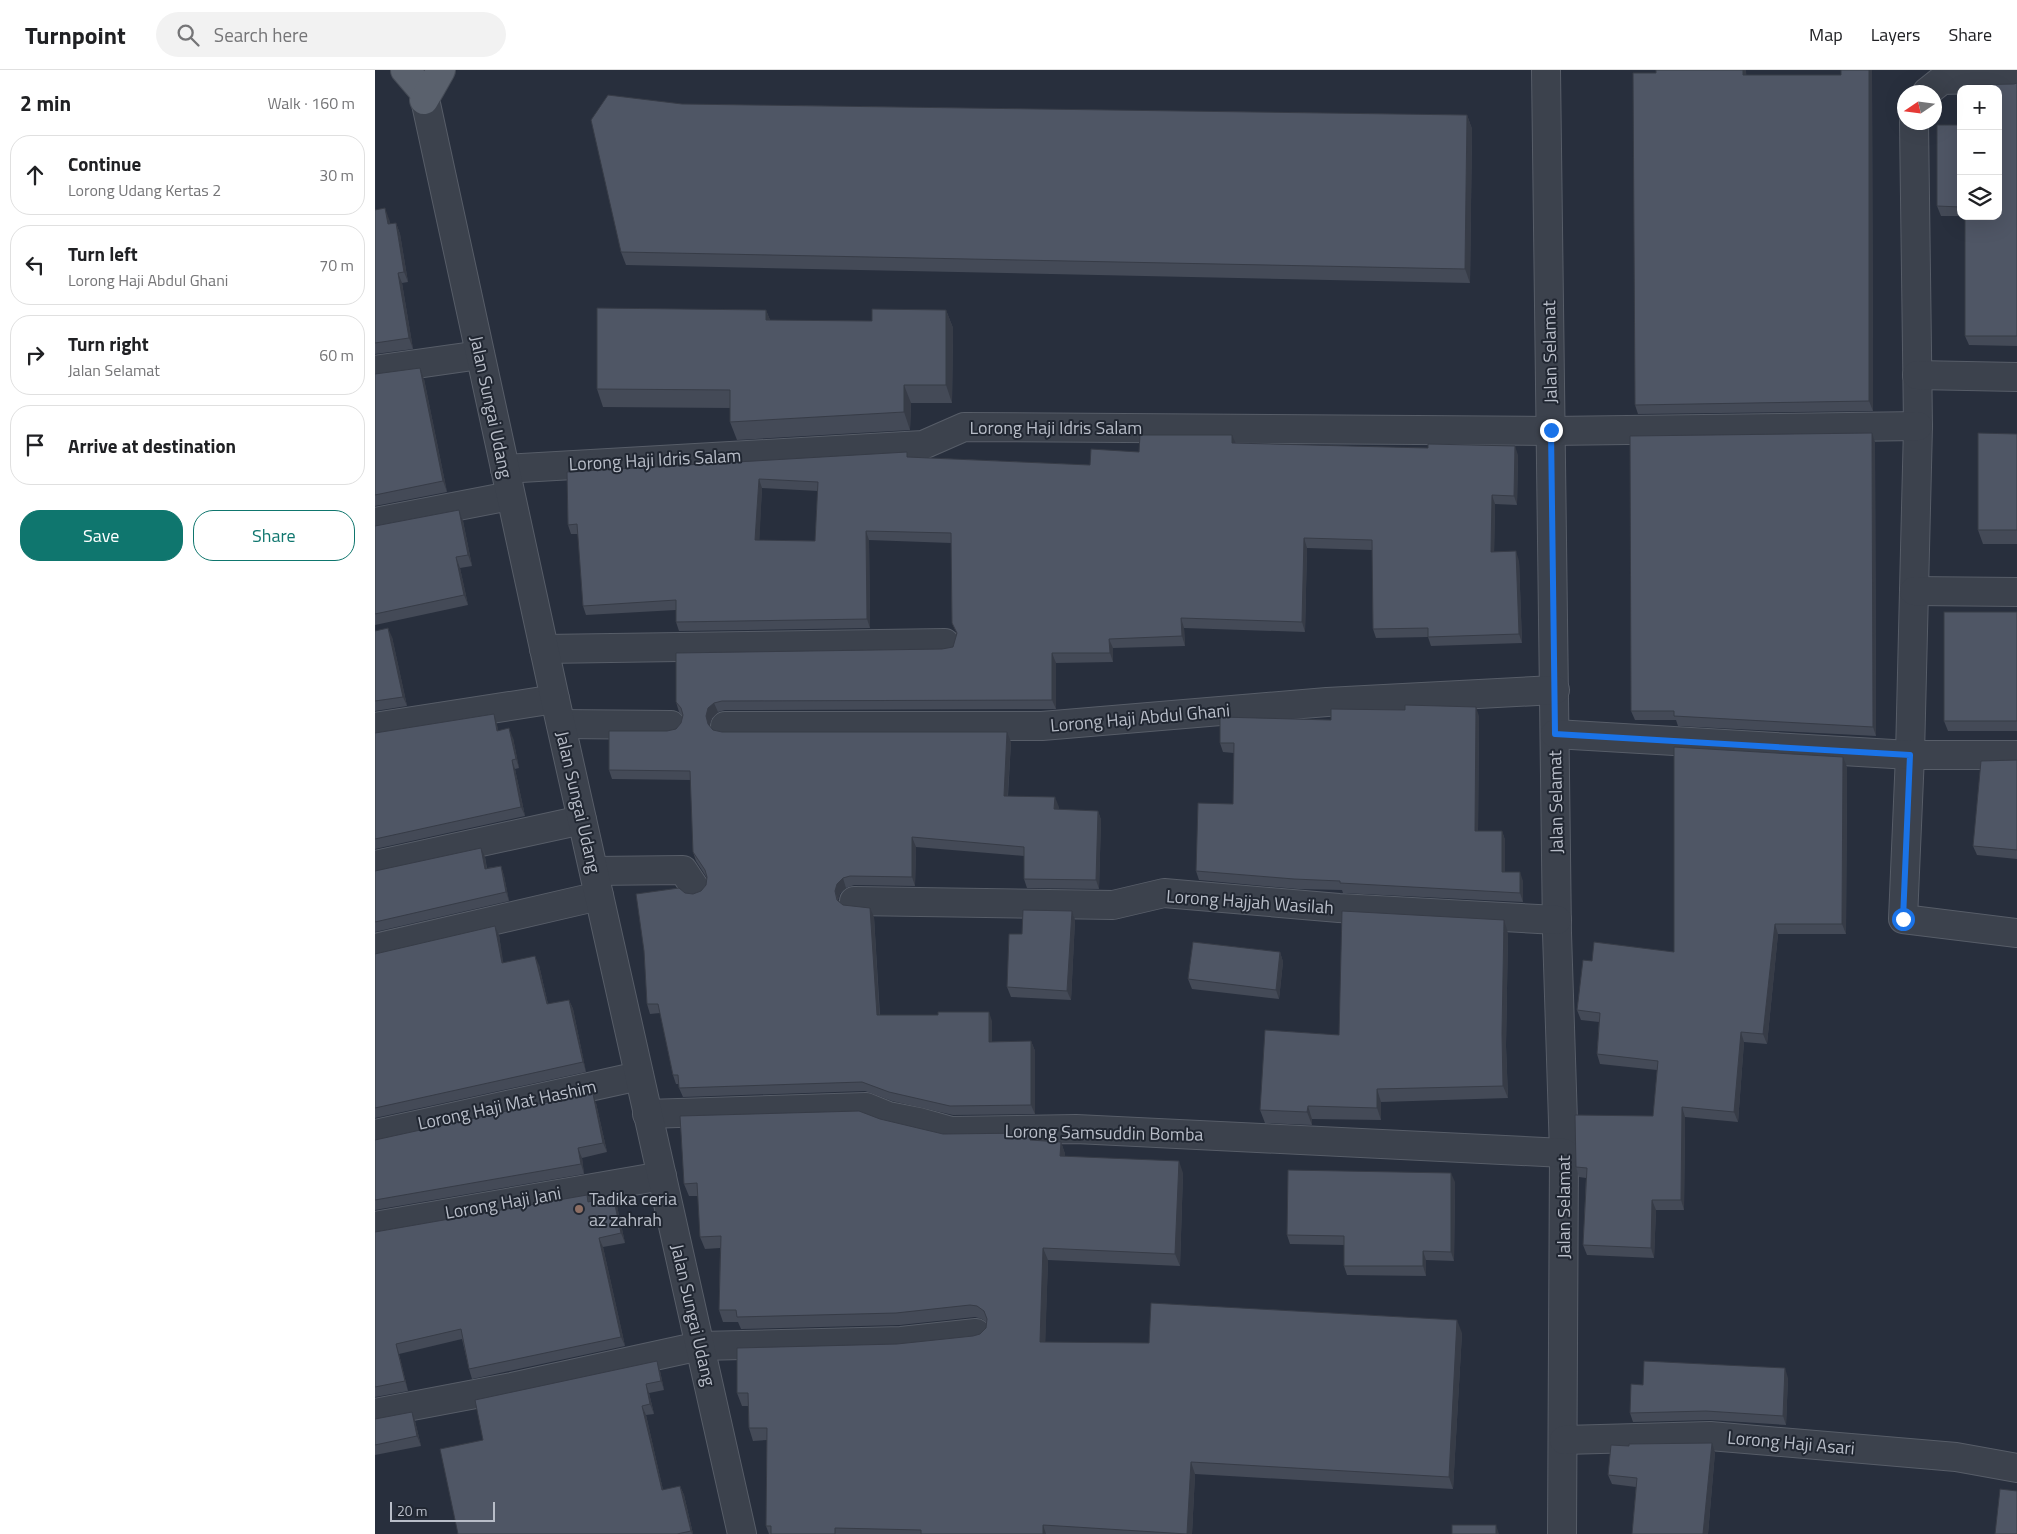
<!DOCTYPE html>
<meta charset="utf-8">
<style>
:root{--surface:#fff;--page:#f2f2f2;--text:#202124;--muted:#757577;--line:#e0e0e0;--accent:#0f766e}
body{margin:0;font-family:"Titillium Web",sans-serif;background:var(--page);color:var(--text)}
.controls{position:absolute;right:15px;top:15px;display:grid;overflow:hidden;border-radius:10px;box-shadow:0 5px 20px #0002}
.controls button{width:45px;height:45px;display:grid;place-items:center;padding:0;border:0;border-bottom:1px solid var(--line);background:var(--surface);color:var(--text);font:25px sans-serif}
.compass{position:absolute;left:1522px;top:15px;width:45px;height:45px;border-radius:50%;background:var(--surface);box-shadow:0 5px 20px #0002;rotate:257deg}
.scale{position:absolute;left:15px;bottom:12px;width:105px;box-sizing:border-box;padding-left:5px;border:2px solid #b8bdc8;border-top:0;font-size:14px;line-height:18px;white-space:nowrap;color:#b8bdc8;-webkit-text-stroke:4px #212732;paint-order:stroke}
.stop{position:absolute;width:15px;height:15px;margin:-11px;border:4px solid #1a73e8;border-radius:50%;background:#fff}
.stop.end{background:#1a73e8;border-color:#fff;box-shadow:0 1px 5px #0008}
.list{margin:0;padding:0;list-style:none}
h2{display:flex;justify-content:space-between;align-items:center;height:65px;margin:0;padding:0 20px;font-size:21px}
h2 small{font-size:16px;font-weight:400;color:var(--muted)}
.list li{display:grid;grid-template-columns:32px 1fr auto;gap:15px;align-items:center;box-sizing:border-box;height:80px;margin:0 10px 10px;padding:0 10px;border:1px solid var(--line);border-radius:20px}
.list b{display:block;font-size:19px;white-space:nowrap}
.list p{margin:0;font-size:16px;white-space:nowrap;color:var(--muted)}
.list em{font-size:16px;font-style:normal;color:var(--muted)}
.actions{display:flex;gap:10px;padding:15px 20px}
.actions a{flex:1;padding:11px 0;border:1px solid var(--accent);border-radius:20px;text-align:center;font-size:18px;color:var(--accent)}
.actions .main{background:var(--accent);color:#fff}
.icon{flex:none;width:28px;height:28px;fill:none;stroke:currentColor;stroke-width:2;stroke-linecap:round;stroke-linejoin:round}
.map{position:relative;flex:none;width:1642px;height:1464px;overflow:hidden}
header{display:flex;align-items:center;gap:30px;box-sizing:border-box;height:70px;padding:0 25px;background:var(--surface);border-bottom:1px solid var(--line)}
header strong{font-size:24px}
nav{display:flex;gap:28px;margin-inline-start:auto;font-size:18px}
.search{width:350px;height:45px;background:var(--page);display:flex;align-items:center;gap:12px;box-sizing:border-box;padding:0 18px;border-radius:28px;color:var(--muted);font-size:19px}
main{display:flex}
aside{flex:1;background:var(--surface)}
.map>svg:first-child{display:block}
.lines{fill:none;stroke-linecap:round;stroke-linejoin:round}
.minor-casing{stroke:#575d68;stroke-width:30}
.tertiary-casing{stroke:#575d68;stroke-width:30}
.primary-casing{stroke:#454b56;stroke-width:30}
.minor{stroke:#3c424d;stroke-width:28}
.tertiary{stroke:#3c424d;stroke-width:28}
.primary{stroke:#5a616d;stroke-width:28}
.wall{fill:#444a57;fill-rule:evenodd}
.shaded-wall{fill:#373c47}
.building{fill:#4f5665;stroke:#373c47;fill-rule:evenodd}
.route{stroke:#1a73e8;stroke-width:6}
.education-dot{fill:#8d6e63;stroke:#212732;stroke-width:2}
.labels{text-anchor:middle;stroke-width:4;stroke-linejoin:round;paint-order:stroke}
.street-label{font-size:18px;fill:#b8bdc8;stroke:#212732}
.poi-label{font-size:18px;fill:#b8bdc8;stroke:#212732;text-anchor:start}
</style>
<header>
<strong>Turnpoint</strong>
<div class="search"><svg class="icon" aria-label="search" viewBox="0 0 24 24"><circle cx="10" cy="10" r="6"/><path d="M15 15l6 6"/></svg>Search here</div>
<nav><a>Map</a><a>Layers</a><a>Share</a></nav>
</header>
<main>
<aside>
<h2>2 min<small>Walk · 160 m</small></h2>
<ul class="list">
<li><svg class="icon" aria-label="ahead" viewBox="0 0 24 24"><path d="M12 20V5M6 11l6-6 6 6"/></svg><div><b>Continue</b><p>Lorong Udang Kertas 2</p></div><em>30 m</em></li>
<li><svg class="icon" aria-label="left" viewBox="0 0 24 24"><path d="M17 20v-9H6M10 6l-5 5 5 5"/></svg><div><b>Turn left</b><p>Lorong Haji Abdul Ghani</p></div><em>70 m</em></li>
<li><svg class="icon" aria-label="right" viewBox="0 0 24 24"><path d="M7 20v-9h11M14 6l5 5-5 5"/></svg><div><b>Turn right</b><p>Jalan Selamat</p></div><em>60 m</em></li>
<li><svg class="icon" aria-label="arrive" viewBox="0 0 24 24"><path d="M6 21V4h12l-3 4 3 4H6"/></svg><div><b>Arrive at destination</b></div></li>
</ul>
<div class="actions"><a class="main">Save</a><a>Share</a></div>
</aside>
<div class="map">
<svg width="1642" height="1464" viewBox="0 0 1642 1464">
<rect width="100%" height="100%" fill="#282f3d"/>
<g class="lines">
<g class="minor-casing">
<g id="minor">
<polyline points="1171,0 1182,863 1189,1083 1187,1464"/>
<polyline points="1552,22 1567,10 1642,8"/>
<polyline points="1539,52 1543,356 1535,685 1528,849 1642,863"/>
<polyline points="0,300 105,285"/>
<polyline points="1542,305 1642,307"/>
<polyline points="130,399 548,375 589,357 1176,361 1543,356"/>
<polyline points="0,452 135,426"/>
<polyline points="1539,521 1642,522"/>
<polyline points="169,579 570,573"/>
<polyline points="186,654 296,655"/>
<polyline points="350,656 667,656 952,632 1180,620"/>
<polyline points="0,657 180,629"/>
<polyline points="1180,664 1535,685 1642,685"/>
<polyline points="0,795 207,750"/>
<polyline points="219,801 308,800 320,818"/>
<polyline points="479,831 738,835 789,823 964,838 1182,850"/>
<polyline points="0,878 224,826"/>
<polyline points="272,1044 491,1037 513,1046 544,1052 576,1061 701,1059 1189,1083"/>
<polyline points="0,1064 264,1006"/>
<polyline points="0,1156 287,1106"/>
<polyline points="0,1343 137,1317 325,1276 526,1271 601,1263"/>
<polyline points="1189,1370 1335,1366 1581,1387 1642,1398"/>
</g>
</g>
<g class="tertiary-casing">
<polyline id="tertiary" points="45,6 180,629 367,1464"/>
</g>
<g class="primary-casing">
<g id="primary">
<polyline points="30,0 48,21"/>
<polyline points="49,30 66,0"/>
</g>
</g>
<use href="#minor" class="minor"/>
<use href="#tertiary" class="tertiary"/>
<use href="#primary" class="primary"/>
</g>
<g class="wall">
<polygon points="1281,0 1371,0 1371,5 1466,5 1466,0 1497,0 1498,341 1263,344 1260,335"/>
<polygon points="1642,13 1642,276 1594,275 1590,266 1639,14"/>
<polygon points="307,34 1092,45 1097,59 1095,213 251,195 246,182"/>
<polygon points="1586,55 1586,146 1566,146 1562,136"/>
<polygon points="0,140 14,149 15,154 21,153 25,164 33,212 27,213 38,279 0,284"/>
<polygon points="391,240 395,250 497,251 571,240 578,258 577,333 536,333 535,360 362,370 355,352 355,338 228,337 222,319"/>
<polygon points="0,304 49,309 72,422 0,436"/>
<polygon points="1642,364 1642,474 1608,474 1603,460"/>
<polygon points="1500,372 1501,666 1303,656 1301,650 1260,650 1256,641"/>
<path d="M860,373L1143,385L1142,435L1120,434L1119,482L1144,491L1147,573L1056,576L1053,567L1001,568L998,559L997,480L932,478L930,562L809,558L810,576L738,578V592L681,593V639L350,640L343,642L337,648L334,656L338,660L347,662L636,672L633,726L684,737L683,740L723,741L726,750L724,819L652,818L649,809V786L541,777L540,816L479,815L471,818L465,823L463,830L468,835L499,847L505,945L617,951V972L656,971L660,981V1044L578,1045L517,1031L490,1021L308,1027L304,1018V1014H301L298,1005L285,943L275,944L272,934L310,823L318,824L326,821L331,815L332,808L321,791L318,782L316,710L237,709L234,700L292,661L301,659L306,653L308,646L304,642L301,632L578,577L582,564L577,553L576,473L494,470L495,558L304,561L301,552V540L211,545L208,536L203,464H196L193,455L192,402L533,387L715,395L764,382ZM387,418L443,421L440,471L384,470Z"/>
<polygon points="84,440 88,451 97,496 85,498 93,535 0,555 0,456"/>
<polygon points="1642,542 1642,661 1573,661 1569,651"/>
<polygon points="0,561 17,567 32,636 0,641"/>
<polygon points="119,644 123,660 138,668 144,698 140,699 150,746 0,779 0,663"/>
<polygon points="1104,646 1103,761 1127,761 1130,770 1130,802 1148,811 1148,832 968,823 967,820 923,819 824,810 821,801 858,734 859,683 848,682 845,673 956,650"/>
<polygon points="1642,690 1642,789 1602,785 1598,776"/>
<polygon points="1472,697 1471,864 1403,864 1392,974 1369,972 1363,1052 1310,1047 1309,1140 1281,1140 1279,1188 1212,1185 1208,1175 1211,1108 1204,1107 1201,1097 1278,1046 1282,1000 1225,994 1222,984 1224,952 1206,950 1202,940 1217,891 1299,882"/>
<polygon points="110,787 112,798 126,796 129,806 134,831 0,862 0,801"/>
<polygon points="697,841 700,850 696,930 636,927 632,917 647,864"/>
<polygon points="120,856 124,865 128,893 164,895 173,934 194,930 198,939 211,1002 0,1048 0,884"/>
<polygon points="1133,863 1131,976 1133,1028 1006,1032 1006,1050 937,1049 937,1055 890,1053 885,1040 964,965"/>
<polygon points="905,882 908,892 904,929 817,919 813,909"/>
<polygon points="221,1033 232,1082 207,1088 209,1104 0,1140 0,1070"/>
<polygon points="505,1049 568,1064 686,1072 690,1084 690,1086 808,1103 805,1196 673,1190 670,1272 774,1273 1087,1263 1078,1419 820,1404 817,1464 394,1464 391,1456 392,1370 378,1371 374,1358 373,1336 367,1336 362,1323 522,1274 598,1266 605,1264 611,1258 611,1252 607,1249 600,1247 525,1255 366,1259 363,1252 348,1252 344,1240 345,1178 330,1179 325,1167 323,1126 314,1126 309,1114"/>
<polygon points="1080,1112 1079,1191 1051,1190 1051,1206 972,1205 969,1196 969,1175 915,1174 912,1165"/>
<polygon points="212,1125 214,1132 242,1136 250,1173 228,1177 250,1276 97,1309 94,1299 87,1269 24,1284 33,1321 0,1327 0,1162"/>
<polygon points="282,1291 285,1301 289,1320 274,1323 279,1344 271,1345 288,1420 305,1416 309,1425 318,1464 83,1464 108,1370"/>
<polygon points="1413,1308 1411,1355 1335,1350 1258,1352 1255,1343 1268,1315"/>
<polygon points="0,1349 40,1351 46,1376 0,1385"/>
<polygon points="1340,1382 1333,1464 1257,1464 1261,1417 1237,1414 1233,1405"/>
</g>
<g class="shaded-wall">
<polygon points="1368,0 1371,0 1372,14 1368,5"/>
<polygon points="1494,0 1497,0 1498,341 1494,331"/>
<polygon points="1092,45 1097,59 1095,213 1090,199"/>
<polygon points="10,138 14,149 17,165 13,154"/>
<polygon points="21,153 25,164 33,212 29,202"/>
<polygon points="23,203 27,213 38,279 34,268"/>
<polygon points="391,240 398,258 391,250"/>
<polygon points="571,240 578,258 577,333 571,315"/>
<polygon points="45,298 49,309 72,422 68,411"/>
<polygon points="529,315 536,333 535,360 529,342"/>
<polygon points="1497,363 1500,372 1501,666 1498,657"/>
<polygon points="857,365 861,374 857,373"/>
<polygon points="1140,376 1143,385 1142,435 1139,426"/>
<polygon points="384,409 387,418 384,480 380,470"/>
<polygon points="1117,425 1120,434 1119,492 1116,482"/>
<polygon points="84,440 88,451 97,496 93,485"/>
<polygon points="491,461 494,470 495,558 492,549"/>
<polygon points="929,468 932,478 930,562 927,552"/>
<polygon points="1141,481 1144,491 1147,573 1144,564"/>
<polygon points="81,487 85,498 93,535 89,525"/>
<polygon points="806,548 809,558 810,576 807,566"/>
<polygon points="13,558 17,567 32,636 28,627"/>
<polygon points="734,569 738,578 738,592 735,583"/>
<polygon points="677,583 681,593 681,639 677,630"/>
<polygon points="339,633 343,642 337,648 334,656 333,654 331,646 333,638"/>
<polygon points="1101,637 1104,646 1103,770 1100,761"/>
<polygon points="119,644 122,654 125,670 122,661"/>
<polygon points="134,658 138,668 144,698 141,689"/>
<polygon points="632,662 636,672 632,735 629,726"/>
<polygon points="1468,687 1472,697 1471,864 1467,854"/>
<polygon points="137,690 140,699 150,746 146,737"/>
<polygon points="680,727 684,737 683,749 679,739"/>
<polygon points="723,741 726,750 724,819 721,810"/>
<polygon points="1127,761 1130,770 1130,811 1127,802"/>
<polygon points="537,767 541,777 540,816 537,807"/>
<polygon points="106,778 110,787 113,808 110,799"/>
<polygon points="126,796 129,806 134,831 131,822"/>
<polygon points="1145,802 1148,811 1148,832 1145,823"/>
<polygon points="468,808 471,818 465,823 463,830 466,839 460,821 462,814"/>
<polygon points="495,838 499,847 505,954 502,945"/>
<polygon points="697,841 700,850 696,930 692,921"/>
<polygon points="1129,850 1133,863 1131,976 1133,1028 1128,1016 1127,964"/>
<polygon points="1400,854 1403,864 1392,974 1388,964"/>
<polygon points="120,856 124,865 130,903 127,893"/>
<polygon points="905,882 908,892 904,929 901,920"/>
<polygon points="160,886 164,895 175,944 172,934"/>
<polygon points="194,930 198,939 211,1002 208,992"/>
<polygon points="614,942 617,951 617,981 614,972"/>
<polygon points="1366,962 1369,972 1363,1052 1359,1042"/>
<polygon points="656,971 660,981 660,1044 656,1035"/>
<polygon points="1002,1019 1006,1032 1006,1050 1002,1038"/>
<polygon points="218,1024 221,1033 232,1082 228,1073"/>
<polygon points="933,1036 937,1049 937,1055 932,1042"/>
<polygon points="1307,1037 1310,1047 1309,1140 1306,1130"/>
<polygon points="686,1072 690,1084 689,1098 685,1086"/>
<polygon points="203,1078 207,1088 209,1104 206,1094"/>
<polygon points="804,1091 808,1103 805,1196 800,1184"/>
<polygon points="1076,1103 1080,1112 1079,1191 1076,1182"/>
<polygon points="238,1126 242,1136 250,1173 246,1163"/>
<polygon points="1277,1130 1281,1140 1279,1188 1276,1178"/>
<polygon points="224,1168 228,1177 250,1276 246,1267"/>
<polygon points="668,1178 673,1190 670,1284 665,1272"/>
<polygon points="1048,1181 1051,1190 1051,1206 1048,1196"/>
<polygon points="1082,1250 1087,1263 1078,1419 1074,1407"/>
<polygon points="21,1274 24,1284 33,1321 30,1311"/>
<polygon points="282,1291 285,1301 289,1320 286,1311"/>
<polygon points="1410,1298 1413,1308 1411,1355 1408,1346"/>
<polygon points="271,1314 274,1323 279,1344 275,1334"/>
<polygon points="267,1336 271,1345 290,1429 287,1420"/>
<polygon points="37,1342 40,1351 46,1376 42,1366"/>
<polygon points="1337,1373 1340,1382 1333,1464 1328,1464"/>
<polygon points="816,1392 820,1404 817,1464 812,1464"/>
<polygon points="305,1416 309,1425 318,1464 317,1464 316,1461"/>
<polygon points="668,1455 671,1464 668,1464"/>
<polygon points="1121,1455 1124,1464 1121,1464"/>
</g>
<g class="building">
<polygon points="1281,0 1368,0 1368,5 1466,5 1466,0 1494,0 1494,331 1260,335 1258,3 1281,3"/>
<polygon points="1642,13 1642,266 1590,266 1590,146 1623,146 1623,19 1591,19 1591,15 1639,14"/>
<polygon points="233,25 307,34 1092,45 1090,199 246,182 216,50"/>
<polygon points="1562,55 1586,55 1586,137 1562,136"/>
<polygon points="10,138 13,154 21,153 29,202 23,203 34,268 0,273 0,140"/>
<polygon points="222,238 391,240 391,250 497,251 497,239 571,240 571,315 529,315 529,342 355,352 355,320 222,319"/>
<polygon points="45,298 68,411 0,425 0,304"/>
<polygon points="1497,363 1498,657 1299,646 1299,641 1256,641 1255,366"/>
<polygon points="1603,363 1642,364 1642,460 1603,460"/>
<path d="M765,365H857V373L1053,378V374L1140,376L1139,426L1117,425L1116,482L1141,481L1144,564L1053,567V558L998,559L997,470L929,468L927,552L806,548L807,566L734,569L735,583H677V630L347,631L339,633L333,638L331,646L333,654L338,660L347,662H632L629,726L680,727L679,739L723,741L721,810L649,809V777L537,767V807L475,806L468,808L462,814L460,821L462,830L468,835L495,838L502,945H563V942H614V972L656,971V1035L575,1036L514,1022L487,1012L304,1018L303,1005H298L283,934H272L269,881L261,824L304,818L310,823L318,824L326,821L331,815L332,807L330,800L318,782L315,701L234,700V661H292L301,659L306,653L308,645L306,638L301,632V583L567,579L578,577L582,563L577,553L576,463L491,461L492,549L301,552V530L208,536L202,454L193,455L192,402L532,382V387L715,395L716,379L764,382ZM384,409L443,412L440,471L380,470Z"/>
<polygon points="84,440 93,485 81,487 89,525 0,544 0,456"/>
<rect x="1569" y="542" width="73" height="109"/>
<polygon points="13,558 28,627 0,631 0,561"/>
<polygon points="1030,635 1101,637 1100,761 1127,761 1127,802 1145,802 1145,823 965,813 965,811 919,809 821,801 823,733 858,734 859,673 845,673 845,647 956,650 956,639 1030,640"/>
<polygon points="119,644 122,661 134,658 141,689 137,690 146,737 0,769 0,663"/>
<polygon points="1299,677 1468,687 1467,854 1400,854 1388,964 1366,962 1359,1042 1307,1037 1306,1130 1277,1130 1276,1178 1208,1175 1212,1098 1201,1097 1200,1045 1278,1046 1283,991 1222,984 1225,943 1202,940 1208,890 1217,891 1219,872 1299,882"/>
<polygon points="1642,690 1642,780 1598,776 1606,691"/>
<polygon points="106,778 110,799 126,796 131,822 0,852 0,801"/>
<polygon points="648,840 697,841 692,921 632,917 634,864 647,864"/>
<polygon points="967,841 1129,850 1127,964 1128,1016 1002,1019 1002,1038 933,1036 932,1042 885,1040 890,960 964,965"/>
<polygon points="120,856 127,893 160,886 172,934 194,930 208,992 0,1038 0,884"/>
<polygon points="818,872 905,882 901,920 813,909"/>
<polygon points="214,1023 218,1024 228,1073 203,1078 206,1094 0,1130 0,1070"/>
<polygon points="484,1041 505,1049 568,1064 655,1063 655,1070 686,1072 685,1086 804,1091 800,1184 668,1178 665,1272 774,1273 776,1233 1082,1250 1074,1407 816,1392 812,1464 668,1455 668,1464 546,1464 546,1460 460,1458 460,1464 396,1464 396,1456 391,1456 392,1358 374,1358 373,1323 362,1323 362,1278 522,1274 598,1266 605,1264 611,1258 612,1249 609,1241 602,1236 595,1235 521,1243 362,1247 361,1240 344,1240 346,1166 325,1167 322,1113 309,1114 305,1046"/>
<polygon points="913,1100 1076,1103 1076,1182 1048,1181 1048,1196 969,1196 969,1166 912,1165"/>
<polygon points="212,1125 213,1132 238,1126 246,1163 224,1168 246,1267 94,1299 86,1259 21,1274 30,1311 0,1317 0,1162"/>
<polygon points="282,1291 286,1311 271,1314 275,1334 267,1336 287,1420 305,1416 316,1461 302,1464 83,1464 65,1379 108,1370 100,1330"/>
<polygon points="1269,1291 1410,1298 1408,1346 1331,1341 1255,1343 1256,1314 1268,1315"/>
<polygon points="37,1342 42,1366 0,1375 0,1349"/>
<polygon points="1337,1373 1328,1464 1257,1464 1262,1408 1233,1405 1236,1375 1254,1376 1254,1374"/>
<polygon points="1625,1419 1642,1421 1642,1464 1620,1464"/>
<rect x="1077" y="1455" width="44" height="9"/>
</g>
<g class="lines">
<polyline class="route" points="1176,360 1180,664 1535,685 1528,849"/>
</g>
<circle class="education-dot" cx="204" cy="1139" r="5"/>
<g class="labels">
<g class="street-label">
<text transform="translate(1175 282) rotate(-91)" y="6">Jalan Selamat</text>
<text transform="translate(116 337) rotate(78)" y="6">Jalan Sungai Udang</text>
<text x="681" y="364">Lorong Haji Idris Salam</text>
<text transform="translate(280 390) rotate(-3)" y="6">Lorong Haji Idris Salam</text>
<text transform="translate(765 648) rotate(-5)" y="6">Lorong Haji Abdul Ghani</text>
<text transform="translate(203 732) rotate(77)" y="6">Jalan Sungai Udang</text>
<text transform="translate(1181 732) rotate(-91)" y="6">Jalan Selamat</text>
<text transform="translate(875 832) rotate(4)" y="6">Lorong Hajjah Wasilah</text>
<text transform="translate(132 1035) rotate(-12)" y="6">Lorong Haji Mat Hashim</text>
<text transform="translate(729 1063) rotate(1)" y="6">Lorong Samsuddin Bomba</text>
<text transform="translate(128 1133) rotate(-10)" y="6">Lorong Haji Jani</text>
<text transform="translate(1189 1137) rotate(-90)" y="6">Jalan Selamat</text>
<text transform="translate(318 1245) rotate(77)" y="6">Jalan Sungai Udang</text>
<text transform="translate(1416 1373) rotate(5)" y="6">Lorong Haji Asari</text>
</g>
<g class="poi-label">
<text x="214" y="1135">Tadika ceria<tspan x="214" dy="21">az zahrah</tspan></text>
</g>
</g>
</svg>
<div class="controls">
<button>+</button>
<button>−</button>
<button><svg class="icon" aria-label="layers" viewBox="0 0 24 24"><path d="M12 4l9 5-9 5-9-5zM3 14l9 5 9-5"/></svg></button>
</div>
<svg class="compass" viewBox="-18 -18 36 36"><path d="M0-13l5 13h-10z" fill="#e53935"/><path d="M0 13l5-13h-10z" fill="#757577"/></svg>
<div class="scale">20 m</div>
<div class="stop" style="left:1528px;top:849px"></div>
<div class="stop end" style="left:1176px;top:360px"></div>
</div>
</main>
